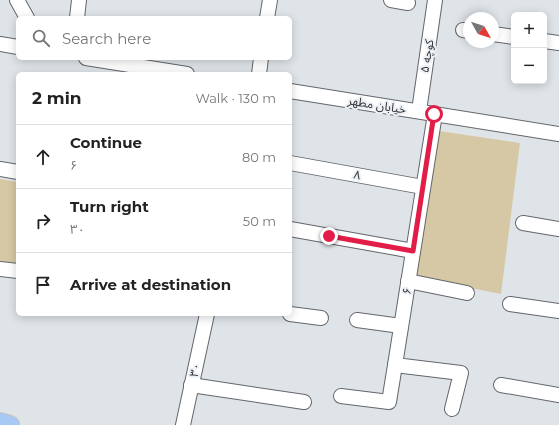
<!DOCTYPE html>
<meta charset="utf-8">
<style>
:root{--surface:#fff;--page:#f6f6f6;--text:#222;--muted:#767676;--line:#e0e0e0}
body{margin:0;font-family:Montserrat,"Noto Sans Arabic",sans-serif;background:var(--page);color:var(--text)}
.controls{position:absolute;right:12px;top:12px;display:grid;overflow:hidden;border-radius:6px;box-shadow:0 2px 10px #0003}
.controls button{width:36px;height:36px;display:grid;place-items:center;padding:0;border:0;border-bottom:1px solid var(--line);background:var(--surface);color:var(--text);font:20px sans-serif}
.compass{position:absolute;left:463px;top:12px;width:36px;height:36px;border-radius:50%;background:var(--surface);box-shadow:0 2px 10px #0003;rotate:129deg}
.stop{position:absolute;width:12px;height:12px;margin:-9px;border:3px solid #e11d48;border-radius:50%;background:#fff}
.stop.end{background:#e11d48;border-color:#fff;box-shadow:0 1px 4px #0008}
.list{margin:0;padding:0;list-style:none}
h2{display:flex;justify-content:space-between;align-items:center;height:52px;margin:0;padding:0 16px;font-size:17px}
h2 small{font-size:13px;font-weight:400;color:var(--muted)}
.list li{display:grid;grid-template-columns:26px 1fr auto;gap:12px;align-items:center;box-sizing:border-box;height:64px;padding:0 16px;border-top:1px solid var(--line)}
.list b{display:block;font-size:15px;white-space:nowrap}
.list p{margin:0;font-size:13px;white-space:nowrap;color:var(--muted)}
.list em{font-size:13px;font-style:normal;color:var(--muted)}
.icon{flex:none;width:22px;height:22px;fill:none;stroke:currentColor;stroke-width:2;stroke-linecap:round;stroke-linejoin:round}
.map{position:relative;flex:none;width:559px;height:425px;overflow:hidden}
.search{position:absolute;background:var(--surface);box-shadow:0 2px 10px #0003;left:16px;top:16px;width:276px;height:44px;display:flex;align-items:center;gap:10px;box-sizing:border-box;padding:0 14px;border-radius:6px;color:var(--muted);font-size:15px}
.panel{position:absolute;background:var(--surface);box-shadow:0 2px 10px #0003;left:16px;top:72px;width:276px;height:244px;border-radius:6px}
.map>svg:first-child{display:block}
.green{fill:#d6c8a4}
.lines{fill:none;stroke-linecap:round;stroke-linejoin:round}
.minor-casing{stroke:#63666b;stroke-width:16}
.major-casing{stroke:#c1c2c2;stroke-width:20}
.minor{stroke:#fff;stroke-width:14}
.major{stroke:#a7caf5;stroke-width:18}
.route{stroke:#e11d48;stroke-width:5}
.labels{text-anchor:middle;stroke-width:4;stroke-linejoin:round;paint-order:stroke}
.street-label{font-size:12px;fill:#313335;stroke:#edf1f6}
</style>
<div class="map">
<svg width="559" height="425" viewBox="0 0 559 425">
<rect width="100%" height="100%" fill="#dfe4e9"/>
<g class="green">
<polygon points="439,131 520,143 501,294 415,277"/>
<polygon points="0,179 18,182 18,270 0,266"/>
</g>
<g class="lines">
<g class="minor-casing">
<g id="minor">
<polyline points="17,0 27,18"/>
<polyline points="391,0 408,3"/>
<polyline points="77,18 79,0"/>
<polyline points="267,18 270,0"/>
<polyline points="463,30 469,31"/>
<polyline points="493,34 514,37"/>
<polyline points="544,41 559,43"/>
<polyline points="0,44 18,47"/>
<polyline points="86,58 187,74"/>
<polyline points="259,74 261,58"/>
<polyline points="290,91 559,134"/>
<polyline points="419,111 435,0"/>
<polyline points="435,114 395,365 461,373 452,409"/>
<polyline points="290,163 423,187"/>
<polyline points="0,169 18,172"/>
<polyline points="523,223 559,229"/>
<polyline points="290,229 413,251"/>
<polyline points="0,269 18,271"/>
<polyline points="408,281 467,293"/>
<polyline points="510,304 559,311"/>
<polyline points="290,314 321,318"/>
<polyline points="357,320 401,326"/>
<polyline points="191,385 304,402"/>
<polyline points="501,385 559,395"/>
<polyline points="341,396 389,402 395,365"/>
<polyline points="183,425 207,314"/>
</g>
</g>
<g class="major-casing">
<polyline id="major" points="0,422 10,425"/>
</g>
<use href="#minor" class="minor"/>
<use href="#major" class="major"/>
</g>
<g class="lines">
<polyline class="route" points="329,236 413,251 434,114"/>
</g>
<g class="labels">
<g class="street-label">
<text transform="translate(427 56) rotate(-81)" y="4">کوچه ۵</text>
<text transform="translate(377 105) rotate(9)" y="4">خیابان مطهر</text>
<text transform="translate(357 175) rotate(10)" y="4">۸</text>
<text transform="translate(407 291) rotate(-81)" y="4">۶</text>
<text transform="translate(195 370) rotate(-78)" y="4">۳۰</text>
</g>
</g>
</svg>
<div class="controls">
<button>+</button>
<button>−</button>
</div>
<svg class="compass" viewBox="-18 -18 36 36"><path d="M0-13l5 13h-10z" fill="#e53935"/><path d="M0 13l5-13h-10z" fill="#767676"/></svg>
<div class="stop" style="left:434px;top:114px"></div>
<div class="stop end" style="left:329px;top:236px"></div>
<div class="search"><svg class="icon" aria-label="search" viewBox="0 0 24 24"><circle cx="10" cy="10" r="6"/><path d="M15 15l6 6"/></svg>Search here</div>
<section class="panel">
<h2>2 min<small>Walk · 130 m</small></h2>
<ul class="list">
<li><svg class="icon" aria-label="ahead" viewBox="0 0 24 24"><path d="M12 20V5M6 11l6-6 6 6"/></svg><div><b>Continue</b><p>۶</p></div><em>80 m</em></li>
<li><svg class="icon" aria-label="right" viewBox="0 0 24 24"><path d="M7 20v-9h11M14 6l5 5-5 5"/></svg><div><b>Turn right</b><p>۳۰</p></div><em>50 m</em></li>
<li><svg class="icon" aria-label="arrive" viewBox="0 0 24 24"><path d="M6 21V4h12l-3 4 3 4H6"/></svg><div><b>Arrive at destination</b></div></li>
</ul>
</section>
</div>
